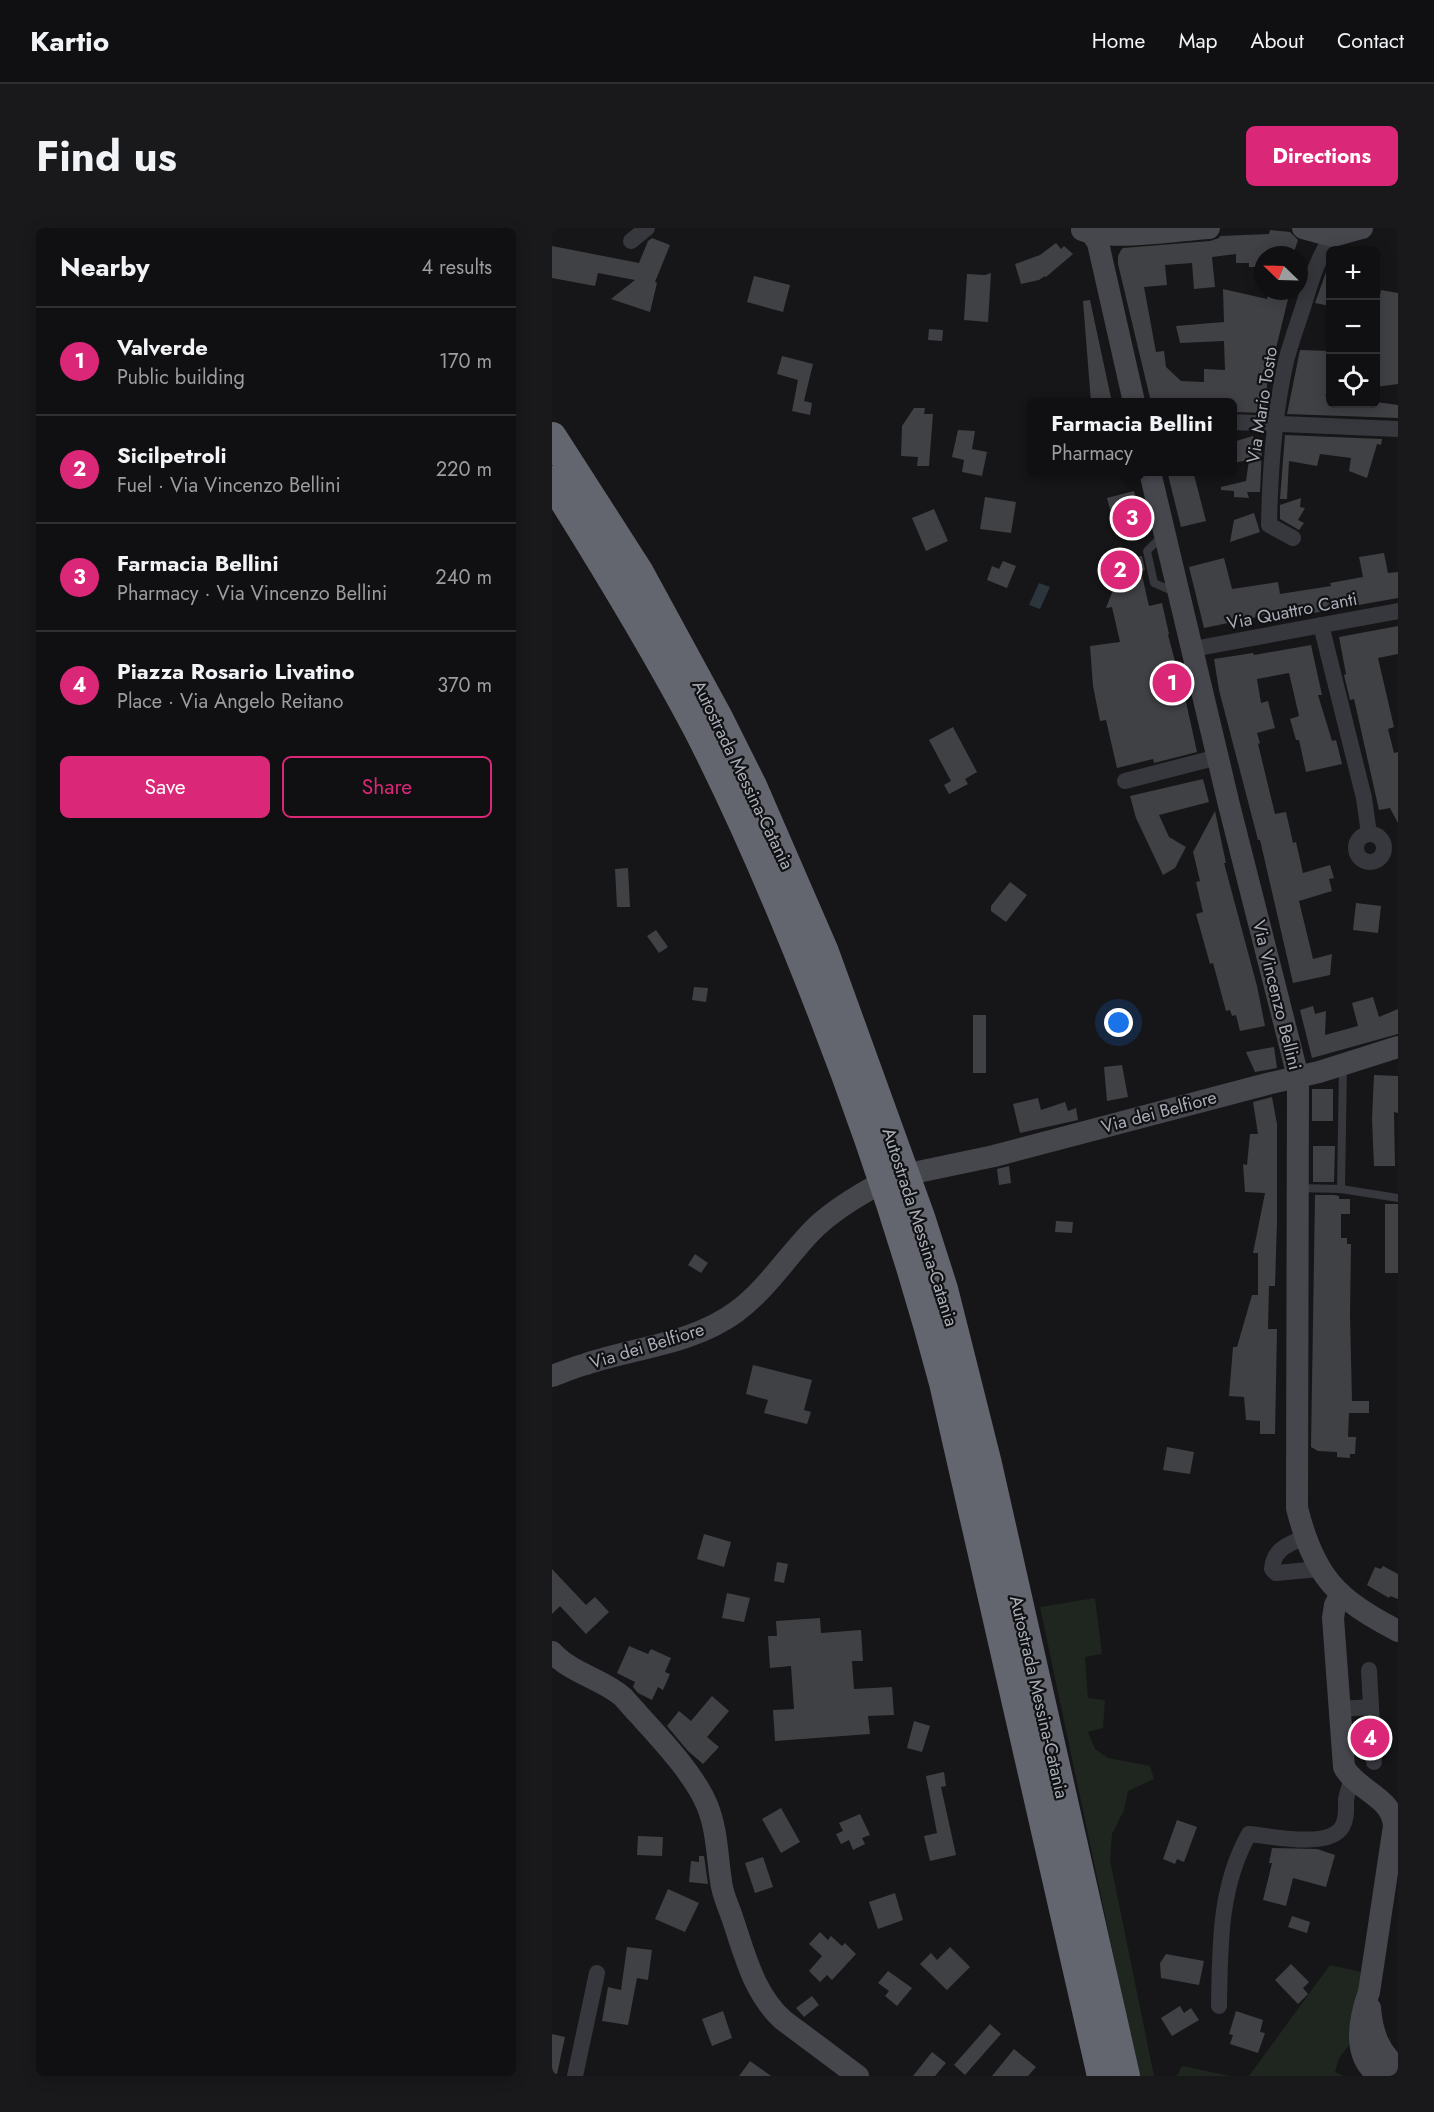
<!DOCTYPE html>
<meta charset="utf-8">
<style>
:root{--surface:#101012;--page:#19191b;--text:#f1f3f6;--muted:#9c9d9f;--line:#303032;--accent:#db2777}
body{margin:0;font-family:Jost,sans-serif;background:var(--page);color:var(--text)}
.controls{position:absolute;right:18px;top:18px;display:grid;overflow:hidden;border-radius:9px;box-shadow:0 3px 15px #0003}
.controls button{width:54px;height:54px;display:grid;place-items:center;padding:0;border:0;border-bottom:2px solid var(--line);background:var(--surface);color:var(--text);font:30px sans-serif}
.compass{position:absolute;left:702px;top:18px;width:54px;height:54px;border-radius:50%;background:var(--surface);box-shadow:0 3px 15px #0003;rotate:293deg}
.you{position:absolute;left:567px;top:795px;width:21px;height:21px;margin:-15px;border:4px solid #fff;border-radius:50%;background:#1a73e8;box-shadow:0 0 0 9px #1a73e833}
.badge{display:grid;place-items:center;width:39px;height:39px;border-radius:50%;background:var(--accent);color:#fff;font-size:20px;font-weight:700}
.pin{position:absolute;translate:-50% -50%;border:3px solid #fff;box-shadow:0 2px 6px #0006}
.popup{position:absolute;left:475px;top:170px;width:210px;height:78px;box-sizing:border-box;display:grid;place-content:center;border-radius:9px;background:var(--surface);filter:drop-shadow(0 2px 4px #0005);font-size:20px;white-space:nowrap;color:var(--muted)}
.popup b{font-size:22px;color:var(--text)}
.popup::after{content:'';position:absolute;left:50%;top:100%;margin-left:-12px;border:12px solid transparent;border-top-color:var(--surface)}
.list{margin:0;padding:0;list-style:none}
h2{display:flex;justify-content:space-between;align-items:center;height:78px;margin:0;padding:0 24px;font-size:26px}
h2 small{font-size:20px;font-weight:400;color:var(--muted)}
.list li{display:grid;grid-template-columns:39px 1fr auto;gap:18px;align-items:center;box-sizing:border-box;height:108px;padding:0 24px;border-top:2px solid var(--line)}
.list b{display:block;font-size:22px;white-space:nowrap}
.list p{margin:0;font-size:20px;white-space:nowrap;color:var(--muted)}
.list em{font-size:20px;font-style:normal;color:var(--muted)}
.actions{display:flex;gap:12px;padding:18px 24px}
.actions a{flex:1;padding:14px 0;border:2px solid var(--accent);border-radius:9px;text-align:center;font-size:21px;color:var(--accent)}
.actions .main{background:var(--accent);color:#fff}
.icon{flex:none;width:33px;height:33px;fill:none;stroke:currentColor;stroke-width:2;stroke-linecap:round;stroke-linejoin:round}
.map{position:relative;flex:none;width:846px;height:1848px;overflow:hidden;border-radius:9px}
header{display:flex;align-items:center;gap:36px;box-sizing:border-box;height:84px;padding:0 30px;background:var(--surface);border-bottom:2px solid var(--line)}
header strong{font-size:28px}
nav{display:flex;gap:33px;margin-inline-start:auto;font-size:21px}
.intro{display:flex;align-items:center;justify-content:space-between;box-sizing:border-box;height:144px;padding:0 36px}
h1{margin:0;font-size:42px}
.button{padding:15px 27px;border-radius:9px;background:var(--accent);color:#fff;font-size:21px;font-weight:700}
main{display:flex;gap:36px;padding:0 36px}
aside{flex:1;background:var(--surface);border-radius:9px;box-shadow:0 3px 15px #0003}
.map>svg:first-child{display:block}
.green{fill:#1e261f}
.water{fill:#2c353c}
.building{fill:#404145}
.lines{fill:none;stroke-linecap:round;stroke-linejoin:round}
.lane{stroke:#37383d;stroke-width:8}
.street{stroke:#37383d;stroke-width:16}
.secondary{stroke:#45474d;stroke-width:22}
.highway{stroke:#63666e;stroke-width:30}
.labels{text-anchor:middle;stroke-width:4.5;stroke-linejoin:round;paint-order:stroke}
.street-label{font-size:18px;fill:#a8adb8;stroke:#111113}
</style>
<header>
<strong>Kartio</strong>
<nav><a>Home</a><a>Map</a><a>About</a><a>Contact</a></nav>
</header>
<div class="intro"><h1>Find us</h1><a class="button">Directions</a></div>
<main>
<aside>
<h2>Nearby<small>4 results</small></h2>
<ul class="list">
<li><span class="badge">1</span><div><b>Valverde</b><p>Public building</p></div><em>170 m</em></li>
<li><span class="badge">2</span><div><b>Sicilpetroli</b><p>Fuel · Via Vincenzo Bellini</p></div><em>220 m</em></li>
<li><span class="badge">3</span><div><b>Farmacia Bellini</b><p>Pharmacy · Via Vincenzo Bellini</p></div><em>240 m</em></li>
<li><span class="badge">4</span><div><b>Piazza Rosario Livatino</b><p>Place · Via Angelo Reitano</p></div><em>370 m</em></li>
</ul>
<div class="actions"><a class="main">Save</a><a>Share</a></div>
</aside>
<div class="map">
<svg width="846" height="1848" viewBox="0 0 846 1848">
<rect width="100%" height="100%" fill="#161618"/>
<g class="green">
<polygon points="543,1370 550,1426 533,1429 536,1470 553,1472 551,1500 536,1504 543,1521 556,1530 598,1538 602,1551 576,1563 572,1582 560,1606 558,1632 602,1848 587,1848 488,1379"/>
<polygon points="778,1737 814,1745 804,1808 787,1830 783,1844 792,1848 697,1848"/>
<polygon points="630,1838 679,1848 625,1848"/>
</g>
<polygon class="water" points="487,355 498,359 488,381 477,377"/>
<g class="building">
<polygon points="718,2 738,4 746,12 741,27 711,27 711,39 697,39 697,35 684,35 684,26 660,29 663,59 642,61 640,35 613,37 615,57 592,59 604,124 612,123 614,139 629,153 652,154 652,141 673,142 672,113 628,115 624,98 672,94 671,61 715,71 718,63 738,63 715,157 714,185 681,184 681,174 599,174 566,36 566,28 569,22 571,20 658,13 667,10 668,8 717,6"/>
<polygon points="100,10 118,17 103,54 105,55 98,84 59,71 83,52 46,45 43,58 0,50 0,18 87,35 96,13"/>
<polygon points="504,15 509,21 512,18 521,26 494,49 493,48 487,52 469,56 463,36 488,27"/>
<polygon points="778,33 778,78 763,75"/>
<polygon points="439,45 436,94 412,92 415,46 433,47"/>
<polygon points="202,48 238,57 231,84 195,74"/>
<polygon points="829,62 846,65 846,156 824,159 824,86"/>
<polygon points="538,72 559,170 548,174 539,174 537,149 531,73"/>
<polygon points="377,101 391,102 390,113 376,112"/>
<polygon points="748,122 778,123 778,166 772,167 778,169 778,176 824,174 846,177 846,190 735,186"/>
<polygon points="230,128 261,136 252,173 260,175 258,187 240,183 246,152 225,146"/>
<polygon points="362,180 373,180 372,186 381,186 377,238 365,238 366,229 349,228 350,198"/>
<polygon points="406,202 423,203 420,221 435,224 430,248 410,244 412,232 400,229"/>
<polygon points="733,207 830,211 829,217 825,216 815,250 797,243 799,230 768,226 765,238 737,233 735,271 728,271"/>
<polygon points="701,208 704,218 710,220 708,264 695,264 697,270 682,269 682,263 669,262 669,259 694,253 697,232 681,235 681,214"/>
<polygon points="615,243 641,243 654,293 629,299"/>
<polygon points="582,263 591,297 564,304 555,270"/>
<polygon points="433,269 464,274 459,305 428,301"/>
<polygon points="749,270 748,279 753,280 746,292 752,295 747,302 728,291 728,277"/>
<polygon points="382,281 396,313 374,323 360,290"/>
<polygon points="702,285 708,304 678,314 682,292"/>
<polygon points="832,325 836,345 846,344 846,370 706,395 705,389 652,400 637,339 672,330 680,361 726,354 728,366 779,358 778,355 811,349 807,329"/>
<polygon points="590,328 593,342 589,343 597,378 610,375 617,406 616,407 634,474 645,524 602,535 601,531 565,540 554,492 548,493 541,458 538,418 568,414 560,379 554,380 565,352 581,359 575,331"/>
<polygon points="451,333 464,338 455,360 435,352 440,338 447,341"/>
<polygon points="846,398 846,426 826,430 842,499 836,501 842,525 846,524 846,595 838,580 827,582 802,471 798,472 792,447 794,446 787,409"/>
<polygon points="759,417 770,467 766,467 780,513 784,512 790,536 754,544 747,512 744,512 738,491 747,488 737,445 705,451 709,475 716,473 723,500 705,505 708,515 706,516 723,586 734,584 741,615 744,614 751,645 778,637 782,650 777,651 780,663 747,673 761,731 780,726 778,747 741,755 708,612 706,612 667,462 662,431 701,425 702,427"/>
<polygon points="401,499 425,544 413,551 416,556 397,566 392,557 399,553 377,512"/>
<polygon points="651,551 657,574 607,587 617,609 634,619 623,640 611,647 584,590 578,568"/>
<polygon points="663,583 674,635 672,635 705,758 713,798 688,803 684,787 680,788 678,782 674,783 661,735 658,736 644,686 651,684 644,654 648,653 641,624"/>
<polygon points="76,640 78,679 65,679 63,641"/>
<polygon points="458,654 475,667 454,694 439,683 439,678"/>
<polygon points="804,675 829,678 826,705 801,702"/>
<polygon points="104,702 116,719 107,725 95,708"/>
<polygon points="142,759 156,760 154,774 140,772"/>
<polygon points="821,769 827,789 846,781 846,806 760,830 748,782 761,778 763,786 774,783 773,807 806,798 800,775"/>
<rect x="421" y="787" width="13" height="58"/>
<polygon points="722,819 725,840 703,844 694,824"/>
<polygon points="570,837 576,869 555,873 552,839"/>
<polygon points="822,847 846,848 846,885 842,884 843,938 822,938 820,891"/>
<rect x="760" y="861" width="21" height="32"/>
<polygon points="720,869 725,896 725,993 723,1058 717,1058 716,1101 725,1101 723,1206 708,1206 708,1193 694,1192 692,1169 677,1168 681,1119 685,1119 700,1067 706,1067 706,1025 701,1025 713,965 693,964 691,936 695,937 698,906 706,906 701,874"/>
<polygon points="486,870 489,882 513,874 516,883 524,880 526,892 468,905 461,876"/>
<polygon points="761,918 783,918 782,954 761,954"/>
<polygon points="457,938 459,955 447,957 445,941"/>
<polygon points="763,967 782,967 787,968 787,971 798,971 798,986 789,986 789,1010 795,1010 795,1016 799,1016 798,1087 800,1173 817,1173 817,1185 797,1185 796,1209 804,1209 803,1226 798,1226 798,1230 785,1229 785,1224 766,1223 759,1219"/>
<rect x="833" y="976" width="13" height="69"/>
<polygon points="504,993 521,994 520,1005 503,1004"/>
<polygon points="143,1026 156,1035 149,1045 136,1037"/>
<polygon points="201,1137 260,1152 252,1182 259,1184 255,1196 212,1185 216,1172 194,1166"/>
<polygon points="615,1219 642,1224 638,1246 611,1242"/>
<polygon points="152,1306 179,1314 172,1339 145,1331"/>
<polygon points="225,1334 236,1336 232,1355 222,1353"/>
<polygon points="831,1338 846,1346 846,1371 838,1368 837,1370 815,1357 823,1339 829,1341"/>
<polygon points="0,1341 34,1377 43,1369 57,1384 34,1406 8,1378 0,1386"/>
<polygon points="175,1365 198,1370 192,1394 170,1390"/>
<polygon points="268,1390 269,1405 309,1402 311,1433 300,1433 302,1461 340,1459 342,1487 316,1488 318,1506 223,1513 221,1482 242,1481 239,1438 218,1440 216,1408 225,1408 224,1393"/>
<polygon points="77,1418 96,1426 99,1421 119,1430 113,1444 118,1446 111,1462 106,1459 100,1472 86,1465 81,1459 83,1454 65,1445"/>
<polygon points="160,1468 177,1483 155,1509 167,1519 151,1536 136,1523 115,1498 127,1483 139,1493"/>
<polygon points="362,1493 378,1498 370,1524 355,1520"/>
<polygon points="392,1544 394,1558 389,1559 404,1627 378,1633 372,1608 385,1605 374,1548"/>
<polygon points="229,1580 248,1614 229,1625 210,1591"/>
<polygon points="308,1586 318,1607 310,1610 313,1616 301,1622 297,1612 289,1616 284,1606 291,1603 287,1595"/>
<polygon points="625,1592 645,1599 632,1634 625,1631 623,1636 611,1631"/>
<polygon points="86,1608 111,1609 110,1628 85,1627"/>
<polygon points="720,1620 765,1621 783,1627 774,1659 741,1650 734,1678 711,1672 720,1635 717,1635"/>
<polygon points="147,1628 152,1628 156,1656 137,1654 139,1633 147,1634"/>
<polygon points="211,1629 221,1659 203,1665 193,1635"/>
<polygon points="116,1661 147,1675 133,1704 103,1691"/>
<polygon points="343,1665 351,1692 326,1701 317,1674"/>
<polygon points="740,1688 758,1694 755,1705 736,1699"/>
<polygon points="268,1704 276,1712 279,1708 290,1718 293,1715 304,1726 280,1752 275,1747 268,1754 257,1743 270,1728 257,1716"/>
<polygon points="75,1719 100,1722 96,1752 85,1750 76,1797 50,1793 56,1759 69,1762"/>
<polygon points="398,1719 418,1739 395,1762 368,1736 379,1725 385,1732"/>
<polygon points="614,1726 652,1733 647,1757 609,1750 608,1735"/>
<polygon points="739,1736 757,1754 751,1760 756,1766 746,1776 723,1752"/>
<polygon points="336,1743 360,1760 345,1778 333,1768 337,1763 326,1755"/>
<polygon points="260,1768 267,1777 252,1789 244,1780"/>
<polygon points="628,1778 632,1785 639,1780 647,1792 620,1808 609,1790"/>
<polygon points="171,1783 180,1810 160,1818 150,1791"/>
<polygon points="684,1783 711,1792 708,1804 713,1805 706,1825 678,1816 681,1807 677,1806"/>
<polygon points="438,1796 449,1806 413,1847 402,1837"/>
<polygon points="0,1806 13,1809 5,1846 0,1845"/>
<polygon points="462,1821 484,1839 476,1848 440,1848"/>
<polygon points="380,1824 394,1835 383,1848 361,1848"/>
<polygon points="198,1833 219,1848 187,1848"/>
</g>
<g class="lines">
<g class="lane">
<polyline points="611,307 595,323 602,355 623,364"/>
<polyline points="746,960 789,961 846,970"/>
<polyline points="789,961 791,837"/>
</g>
<g class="street">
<polyline points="79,13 95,0"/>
<polyline points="680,194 846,201"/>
<path d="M741,310L717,297C718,243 722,186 734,133C739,114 746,95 752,76C759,53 766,28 781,8"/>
<polyline points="769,397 812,570 817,606"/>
<polyline points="641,421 846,383"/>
<polyline points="573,553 666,529"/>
<circle cx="818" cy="620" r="14"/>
<path d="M753,1309C736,1317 722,1320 720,1341L724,1345L768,1341"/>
<polyline points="817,1442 822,1534"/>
<polyline points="788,1481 819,1479"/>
<path d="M667,1778C668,1719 667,1659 697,1606C718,1608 777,1621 790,1599C795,1591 794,1582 794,1572C795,1565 798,1557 800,1550"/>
<polyline points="23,1848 45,1745"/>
</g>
<g class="secondary">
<polyline points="751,0 781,8 810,0"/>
<path d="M530,2C558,13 626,2 657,0"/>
<polyline points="540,6 546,15 582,174"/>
<path d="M598,244L677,577L746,849L745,1280C762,1348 784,1371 846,1403"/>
<polyline points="366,944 442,928 715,856 767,844 846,819"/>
<path d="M0,1148C11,1144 23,1139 34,1136C85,1119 140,1116 184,1084C214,1062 234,1030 259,1004C276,986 297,973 318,961"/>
<path d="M789,1366L783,1377L781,1390L792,1539C805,1563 840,1568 842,1598L817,1764C807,1792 799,1829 828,1848"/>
<path d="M0,1424C20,1446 49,1450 71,1469C97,1499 140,1541 155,1577C165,1601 165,1627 169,1653C170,1666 177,1679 181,1692C193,1727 202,1766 231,1792L306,1848"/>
<path d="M818,1780C820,1805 827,1824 846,1840"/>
</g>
<g class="highway">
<polyline points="0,209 86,343 166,490 200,558 272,724 368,989 391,1061 435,1236 573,1848"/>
<path d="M0,253C51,334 101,416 146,501C192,591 231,683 268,778C316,901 358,1026 392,1155L550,1848"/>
</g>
</g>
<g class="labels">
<g class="street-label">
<text transform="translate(710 177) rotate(-81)" y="6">Via Mario Tosto</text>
<text transform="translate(740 383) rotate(-11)" y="6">Via Quattro Canti</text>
<text transform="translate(191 547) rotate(64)" y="6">Autostrada Messina-Catania</text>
<text transform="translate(725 767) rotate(76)" y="6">Via Vincenzo Bellini</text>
<text transform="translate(607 884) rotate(-15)" y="6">Via dei Belfiore</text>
<text transform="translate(368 999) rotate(72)" y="6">Autostrada Messina-Catania</text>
<text transform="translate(95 1118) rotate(-17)" y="6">Via dei Belfiore</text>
<text transform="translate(487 1469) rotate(77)" y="6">Autostrada Messina-Catania</text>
</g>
</g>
</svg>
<div class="controls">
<button>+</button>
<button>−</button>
<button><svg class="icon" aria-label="locate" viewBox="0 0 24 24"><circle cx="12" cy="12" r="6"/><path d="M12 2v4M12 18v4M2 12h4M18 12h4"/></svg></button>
</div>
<svg class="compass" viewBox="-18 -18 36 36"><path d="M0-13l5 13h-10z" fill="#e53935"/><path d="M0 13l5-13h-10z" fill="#9c9d9f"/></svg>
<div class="you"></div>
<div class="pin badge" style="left:620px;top:455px">1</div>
<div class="pin badge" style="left:568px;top:342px">2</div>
<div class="pin badge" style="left:580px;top:290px">3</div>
<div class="popup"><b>Farmacia Bellini</b>Pharmacy</div>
<div class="pin badge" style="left:818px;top:1510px">4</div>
</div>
</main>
